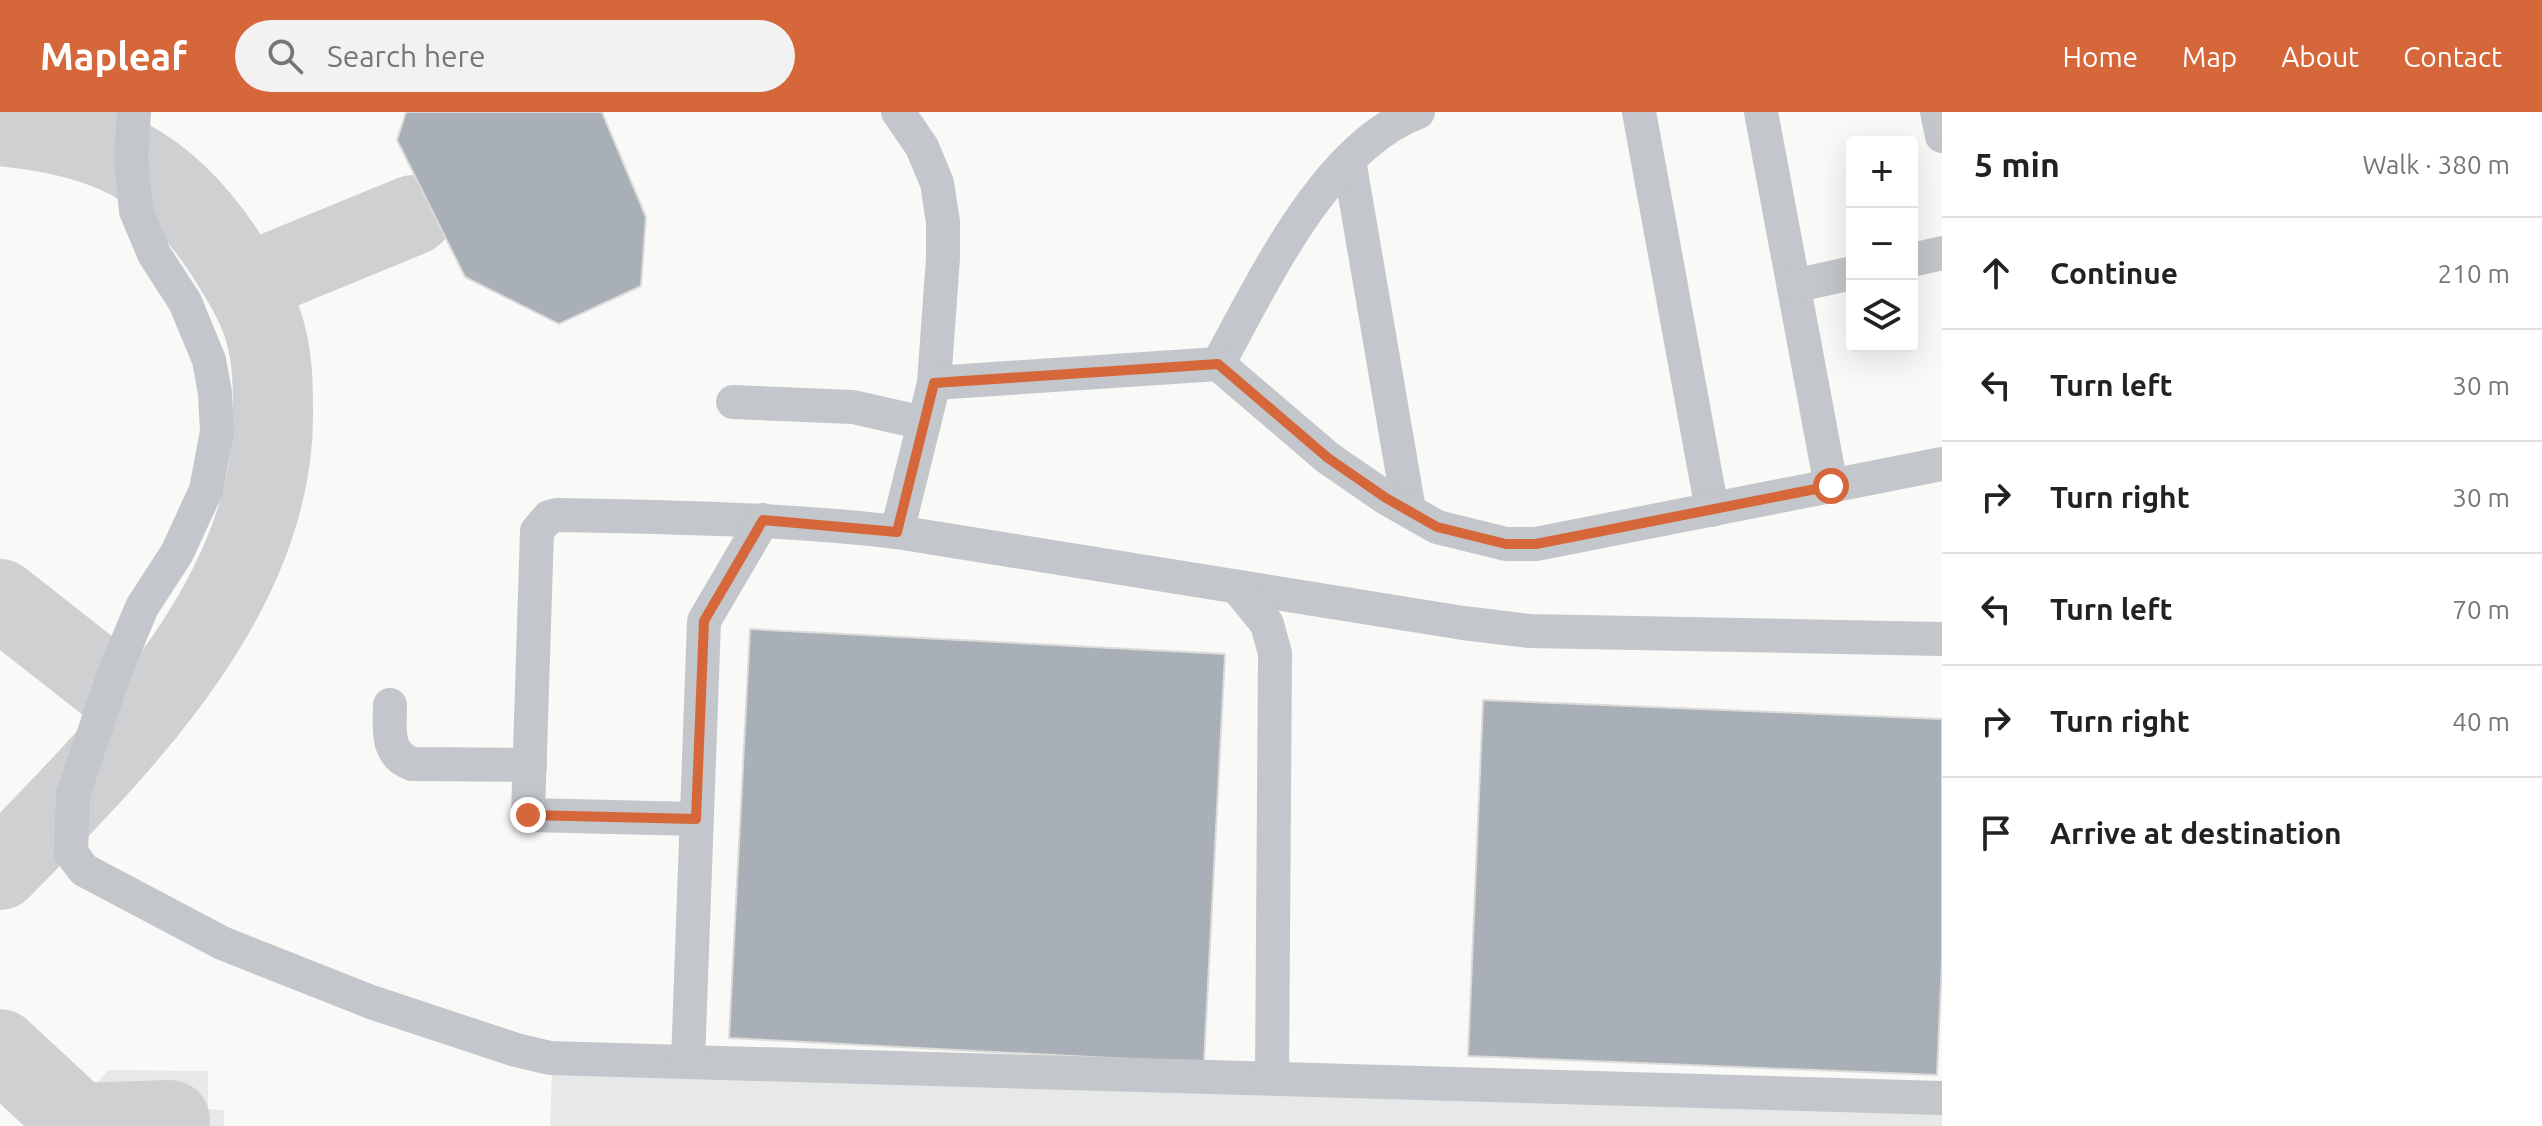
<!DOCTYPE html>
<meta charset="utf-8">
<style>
:root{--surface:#fff;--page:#f2f2f2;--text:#222;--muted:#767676;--line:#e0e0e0;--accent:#d5673b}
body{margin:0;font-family:Ubuntu,sans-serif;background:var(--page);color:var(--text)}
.controls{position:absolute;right:24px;top:24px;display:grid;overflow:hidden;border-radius:8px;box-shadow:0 8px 32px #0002}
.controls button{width:72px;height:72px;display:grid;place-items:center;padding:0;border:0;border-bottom:2px solid var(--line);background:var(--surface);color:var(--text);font:40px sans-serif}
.stop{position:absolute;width:24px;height:24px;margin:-18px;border:6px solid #d5673b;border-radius:50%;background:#fff}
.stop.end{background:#d5673b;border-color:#fff;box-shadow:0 2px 8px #0008}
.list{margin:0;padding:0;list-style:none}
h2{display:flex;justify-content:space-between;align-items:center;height:104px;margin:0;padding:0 32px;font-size:34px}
h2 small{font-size:26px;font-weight:400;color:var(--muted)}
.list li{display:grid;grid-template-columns:52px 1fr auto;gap:24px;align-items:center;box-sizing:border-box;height:112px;padding:0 32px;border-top:2px solid var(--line)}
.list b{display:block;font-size:30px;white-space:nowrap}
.list em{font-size:26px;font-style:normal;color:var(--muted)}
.icon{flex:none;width:44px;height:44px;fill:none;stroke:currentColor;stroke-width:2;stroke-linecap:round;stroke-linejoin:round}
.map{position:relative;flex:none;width:1942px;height:1014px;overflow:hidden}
header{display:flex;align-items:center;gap:48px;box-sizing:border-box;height:112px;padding:0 40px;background:var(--accent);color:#fff}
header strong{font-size:38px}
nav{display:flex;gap:44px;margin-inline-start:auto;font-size:28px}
.search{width:560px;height:72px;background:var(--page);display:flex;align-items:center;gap:20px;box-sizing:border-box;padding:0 28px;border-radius:44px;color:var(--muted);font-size:30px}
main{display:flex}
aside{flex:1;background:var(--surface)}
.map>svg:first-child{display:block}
.built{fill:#e7e8e8}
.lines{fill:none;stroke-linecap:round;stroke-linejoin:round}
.taxiway{stroke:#ced0d2;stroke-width:80}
.building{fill:#a9afb6;stroke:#dbdbd9;stroke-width:2}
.minor{stroke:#c3c6ca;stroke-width:34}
.route{stroke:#d5673b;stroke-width:10}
</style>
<header>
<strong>Mapleaf</strong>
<div class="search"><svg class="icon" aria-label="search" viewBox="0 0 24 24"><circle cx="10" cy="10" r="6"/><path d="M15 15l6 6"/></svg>Search here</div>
<nav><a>Home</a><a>Map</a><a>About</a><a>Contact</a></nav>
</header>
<main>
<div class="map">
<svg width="1942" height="1014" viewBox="0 0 1942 1014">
<rect width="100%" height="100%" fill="#f9f9f7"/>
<g class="built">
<polygon points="553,932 1942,972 1942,1014 550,1014"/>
<polygon points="109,958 208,959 208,997 224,998 224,1014 58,1014"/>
</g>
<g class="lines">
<g class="taxiway">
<path d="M0,14C103,24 164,50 223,138C238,162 254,186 263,213C272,240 273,268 273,296C277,481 120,635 0,758"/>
<polyline points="245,172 413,103"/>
<polyline points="0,487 145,601"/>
<polyline points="0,937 83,1014"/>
<polyline points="80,1014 80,1011 170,1008"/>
</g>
</g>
<g class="building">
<polygon points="406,0 602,0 646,105 641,174 559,212 465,165 397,28"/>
<polygon points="750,517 1225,542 1204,951 729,926"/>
<polygon points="1483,588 1942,607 1942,850 1937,963 1468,944"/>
</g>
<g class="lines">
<g class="minor">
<polyline points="134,0 131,47 136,99 154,142 185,190 209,248 215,281 217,320 206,378 177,441 142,495 114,562 73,683 71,741 84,758 222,831 371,890 516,938 550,946 1942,986"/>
<polyline points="898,0 922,35 937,71 943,110 943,146 934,271 897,420 1463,511 1529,519 1942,527"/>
<polyline points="1639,0 1712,398"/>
<polyline points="1761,0 1831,374"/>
<polyline points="1937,0 1942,24"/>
<polyline points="1349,48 1409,398"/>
<polyline points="1912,148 1942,141"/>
<polyline points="1794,174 1852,161"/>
<path d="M1218,252C1264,169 1325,35 1418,0"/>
<polyline points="934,271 1218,252 1328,346 1386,386 1437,415 1506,432 1536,432 1942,352"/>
<polyline points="733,290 853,295 924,311"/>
<polyline points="1237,475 1267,512 1275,541 1272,966"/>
<path d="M390,593C390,617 385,642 412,652L530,653"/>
<path d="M696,707L528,703L537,419L549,405L557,403C671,405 784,407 897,420"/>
<polyline points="688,949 704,509 763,408"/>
</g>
</g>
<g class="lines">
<polyline class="route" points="528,703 696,707 704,509 763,408 897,420 934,271 1218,252 1328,346 1386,386 1437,415 1506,432 1536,432 1831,374"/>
</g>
</svg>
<div class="controls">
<button>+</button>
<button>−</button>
<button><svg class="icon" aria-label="layers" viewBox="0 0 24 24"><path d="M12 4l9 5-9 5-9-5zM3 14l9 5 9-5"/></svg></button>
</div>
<div class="stop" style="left:1831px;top:374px"></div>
<div class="stop end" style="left:528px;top:703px"></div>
</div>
<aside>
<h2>5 min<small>Walk · 380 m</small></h2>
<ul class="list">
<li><svg class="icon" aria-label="ahead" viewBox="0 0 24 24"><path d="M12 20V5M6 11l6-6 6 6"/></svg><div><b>Continue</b></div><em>210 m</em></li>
<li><svg class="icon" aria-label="left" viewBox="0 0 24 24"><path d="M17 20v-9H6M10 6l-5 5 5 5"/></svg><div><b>Turn left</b></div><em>30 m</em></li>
<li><svg class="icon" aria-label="right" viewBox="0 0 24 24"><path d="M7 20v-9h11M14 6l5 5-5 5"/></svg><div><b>Turn right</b></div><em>30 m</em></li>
<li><svg class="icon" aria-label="left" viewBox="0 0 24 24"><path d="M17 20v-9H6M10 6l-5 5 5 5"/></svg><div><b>Turn left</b></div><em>70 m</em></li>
<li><svg class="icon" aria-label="right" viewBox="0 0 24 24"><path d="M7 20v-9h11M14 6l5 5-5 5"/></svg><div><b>Turn right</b></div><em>40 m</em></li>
<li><svg class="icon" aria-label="arrive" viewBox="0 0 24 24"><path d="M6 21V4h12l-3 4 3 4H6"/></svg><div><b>Arrive at destination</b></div></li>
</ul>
</aside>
</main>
